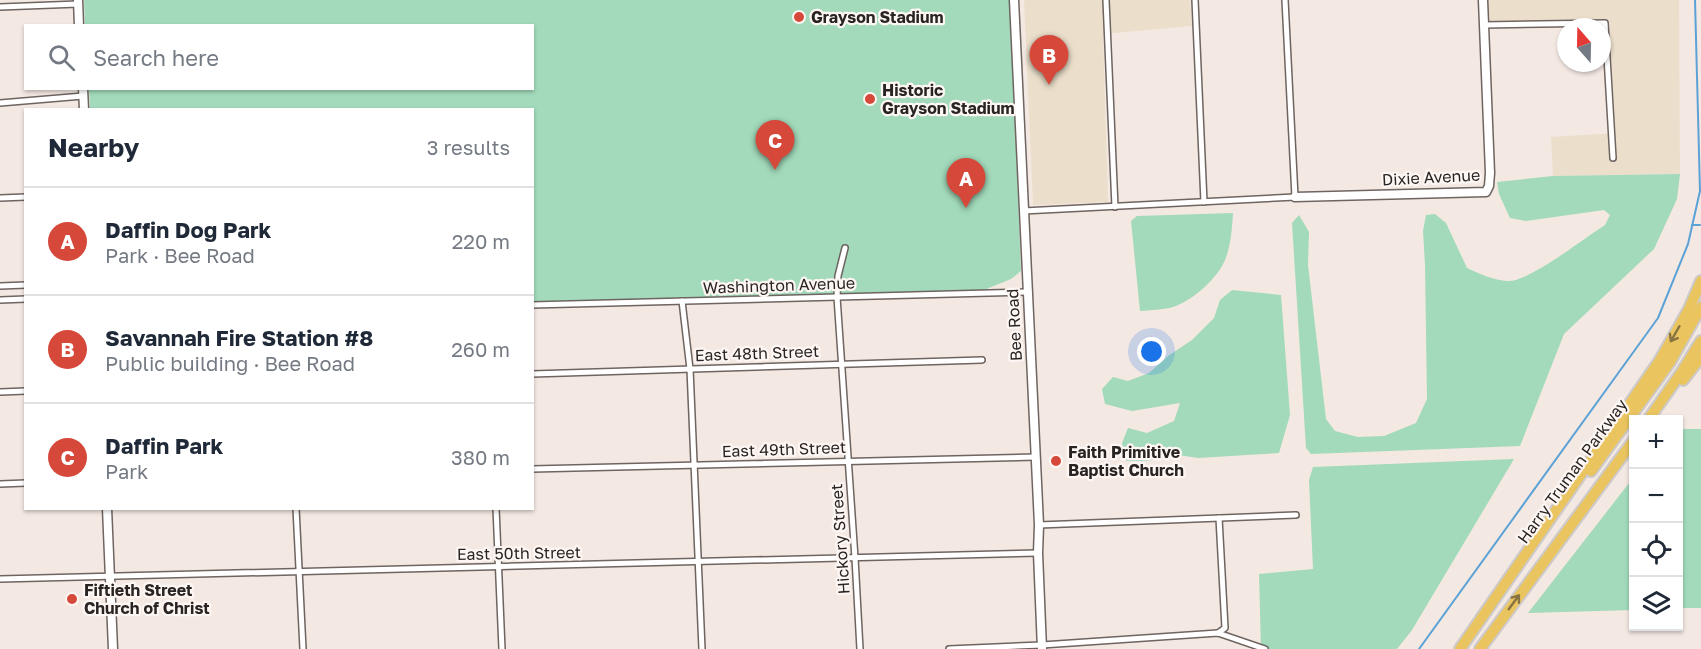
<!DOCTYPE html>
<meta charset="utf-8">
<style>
:root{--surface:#fff;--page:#f2f2f3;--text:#1f2937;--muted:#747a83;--line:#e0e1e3;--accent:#d6493a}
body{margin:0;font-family:"Golos Text",sans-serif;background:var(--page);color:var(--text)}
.controls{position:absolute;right:18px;bottom:18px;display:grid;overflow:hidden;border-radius:0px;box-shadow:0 2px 4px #0004}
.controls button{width:54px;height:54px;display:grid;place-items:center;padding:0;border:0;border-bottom:2px solid var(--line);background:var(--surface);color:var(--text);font:30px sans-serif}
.compass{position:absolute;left:1557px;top:18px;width:54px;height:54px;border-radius:50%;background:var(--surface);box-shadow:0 2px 4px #0004;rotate:340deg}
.you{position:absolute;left:1152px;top:352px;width:21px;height:21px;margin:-15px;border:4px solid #fff;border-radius:50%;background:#1a73e8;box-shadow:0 0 0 9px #1a73e833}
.badge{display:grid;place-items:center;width:39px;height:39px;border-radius:50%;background:var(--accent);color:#fff;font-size:20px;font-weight:700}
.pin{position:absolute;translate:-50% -50px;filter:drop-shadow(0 2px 3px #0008)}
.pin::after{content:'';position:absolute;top:32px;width:21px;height:18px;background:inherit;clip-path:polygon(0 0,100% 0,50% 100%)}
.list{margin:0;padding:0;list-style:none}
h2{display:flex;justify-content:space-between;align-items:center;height:78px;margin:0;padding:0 24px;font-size:26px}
h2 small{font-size:20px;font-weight:400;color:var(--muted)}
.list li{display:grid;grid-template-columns:39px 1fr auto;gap:18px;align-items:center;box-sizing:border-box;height:108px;padding:0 24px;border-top:2px solid var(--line)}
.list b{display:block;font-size:22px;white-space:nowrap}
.list p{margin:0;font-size:20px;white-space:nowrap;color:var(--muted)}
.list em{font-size:20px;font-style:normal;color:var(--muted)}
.icon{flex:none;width:33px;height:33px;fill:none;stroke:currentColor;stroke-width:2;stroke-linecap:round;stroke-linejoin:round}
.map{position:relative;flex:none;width:1701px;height:649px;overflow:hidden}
.search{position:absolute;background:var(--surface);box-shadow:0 2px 4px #0004;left:24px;top:24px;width:510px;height:66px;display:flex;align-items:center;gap:15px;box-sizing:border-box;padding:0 21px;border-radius:0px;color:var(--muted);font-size:22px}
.panel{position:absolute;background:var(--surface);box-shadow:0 2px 4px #0004;left:24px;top:108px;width:510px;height:402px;border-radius:0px}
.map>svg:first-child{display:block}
.commercial{fill:#ebdfcb}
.green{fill:#a2dabb}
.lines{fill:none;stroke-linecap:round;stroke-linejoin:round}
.stream{stroke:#5ba2d7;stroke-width:2}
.street-casing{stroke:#6e6460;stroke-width:8}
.secondary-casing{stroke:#6e6460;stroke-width:11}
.highway-casing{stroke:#cccaca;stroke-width:14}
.street{stroke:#fff;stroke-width:5}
.secondary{stroke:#fff;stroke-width:8}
.highway{stroke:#e9c45f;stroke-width:10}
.oneway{stroke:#897441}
.poi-dot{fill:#d6493a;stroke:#fdf6f3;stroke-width:2}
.labels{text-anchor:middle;stroke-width:4.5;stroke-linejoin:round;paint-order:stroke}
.poi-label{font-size:16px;font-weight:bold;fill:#292423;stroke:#fdf6f3;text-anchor:start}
.street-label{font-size:16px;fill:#292423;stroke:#fdf6f3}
</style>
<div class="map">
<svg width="1701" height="649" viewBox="0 0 1701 649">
<rect width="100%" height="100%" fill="#f4e8e3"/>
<g class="commercial">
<polygon points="1024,0 1190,0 1192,26 1103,34 1108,202 1033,205"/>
<polygon points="1481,0 1679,0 1680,174 1553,176 1551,137 1615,133 1609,20 1482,22"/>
</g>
<g class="green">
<polygon points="84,0 1010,0 1021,271 1011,279 984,290 533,302 532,110 90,110 89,89 532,88 532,26 85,25"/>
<path d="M1680,174L1677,199L1654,249L1564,334L1520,446L1311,454L1306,448L1292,223L1299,215L1309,232L1308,265L1326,419L1335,431L1358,437L1384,436L1416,423L1427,399L1425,265L1423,231L1426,215L1435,214L1446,223L1467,268C1480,274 1493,280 1508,281C1527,283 1586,237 1605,225L1610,215L1604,210L1526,221L1510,218L1499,194L1497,182L1553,176Z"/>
<path d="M1233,213C1232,229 1231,245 1225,260C1217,279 1192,301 1173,307C1163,310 1150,310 1140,311L1131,221L1137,216Z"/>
<polygon points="1232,290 1281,295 1290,415 1279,453 1198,458 1178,455 1147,461 1126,461 1122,443 1128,428 1147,433 1174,421 1180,403 1132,411 1105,404 1102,389 1113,377 1128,381 1149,373 1168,356 1192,340 1214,318 1220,300"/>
<rect x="1679" y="429" width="22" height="179"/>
<polygon points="1514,459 1412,630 1397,649 1261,649 1259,574 1313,569 1309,480 1313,467"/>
<polygon points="1633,478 1633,610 1528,613"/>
</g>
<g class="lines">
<g class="stream">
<polyline points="1692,225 1700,225"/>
<polyline points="1419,649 1658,318 1688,244 1700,191 1695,0"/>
</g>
<g class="street-casing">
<g id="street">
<polyline points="1106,0 1115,207"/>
<polyline points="1195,0 1204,202"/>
<polyline points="0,7 78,4"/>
<polyline points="1484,25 1605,23 1613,158"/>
<polyline points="0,103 83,96"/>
<polyline points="0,198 26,197"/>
<polyline points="1023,211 1295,197 1285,0"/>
<polyline points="845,248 838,276 837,297 855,558 860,649"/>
<polyline points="0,286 26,285"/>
<polyline points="0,300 26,299"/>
<polyline points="682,301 690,369 702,649"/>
<polyline points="532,305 1027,292"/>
<polyline points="532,374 982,360"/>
<polyline points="0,392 26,391"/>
<polyline points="532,469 1036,457"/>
<polyline points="0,484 26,483"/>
<polyline points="296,508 303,649"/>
<polyline points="496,508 502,649"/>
<polyline points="1039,525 1296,515"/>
<polyline points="0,579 1038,553"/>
<polyline points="1218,633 1225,628 1219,518"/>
<polyline points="949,649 1042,645 1218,633 1265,649"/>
</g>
</g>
<g class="secondary-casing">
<g id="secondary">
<polyline points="78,0 79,26"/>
<polyline points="1014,0 1039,525 1038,553 1042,649"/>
<polyline points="83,88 84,110"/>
<polyline points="1295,197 1486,192 1489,186 1490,173 1483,0"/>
<polyline points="107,508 113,649"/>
</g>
</g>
<g class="highway-casing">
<g id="highway">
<polyline points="1683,380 1701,357"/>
<polyline points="1648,420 1683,370 1701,341"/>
<polyline points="1591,471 1670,362 1701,307"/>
<polyline points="1460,649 1660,360 1689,309 1701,281"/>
<polyline points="1480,649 1634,440"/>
</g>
</g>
<use href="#street" class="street"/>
<use href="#secondary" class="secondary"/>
<use href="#highway" class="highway"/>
</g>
<defs><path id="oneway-shaft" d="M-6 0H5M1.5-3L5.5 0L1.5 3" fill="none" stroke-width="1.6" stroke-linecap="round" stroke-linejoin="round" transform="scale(1.5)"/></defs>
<g class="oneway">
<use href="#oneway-shaft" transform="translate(1675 334) rotate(120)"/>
<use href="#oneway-shaft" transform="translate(1514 602) rotate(-54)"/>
</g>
<g class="poi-dot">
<circle cx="799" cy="17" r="6"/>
<circle cx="870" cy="99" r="6"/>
<circle cx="1056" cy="461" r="6"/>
<circle cx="72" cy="599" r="6"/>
</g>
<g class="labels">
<g class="poi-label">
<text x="811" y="23">Grayson Stadium</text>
<text x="882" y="96">Historic<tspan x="882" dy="18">Grayson Stadium</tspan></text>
<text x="1068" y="458">Faith Primitive<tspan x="1068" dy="18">Baptist Church</tspan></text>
<text x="84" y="596">Fiftieth Street<tspan x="84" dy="18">Church of Christ</tspan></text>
</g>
<g class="street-label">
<text transform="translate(1431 177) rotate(-3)" y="6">Dixie Avenue</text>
<text transform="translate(779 285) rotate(-2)" y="6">Washington Avenue</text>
<text transform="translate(1014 325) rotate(-93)" y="6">Bee Road</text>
<text transform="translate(757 353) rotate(-2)" y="6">East 48th Street</text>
<text transform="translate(784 449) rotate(-2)" y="6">East 49th Street</text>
<text transform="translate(1572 471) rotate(-54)" y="6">Harry Truman Parkway</text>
<text transform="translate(840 539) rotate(-94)" y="6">Hickory Street</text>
<text transform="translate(519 553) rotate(-1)" y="6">East 50th Street</text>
</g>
</g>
</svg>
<div class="controls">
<button>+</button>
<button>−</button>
<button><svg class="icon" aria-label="locate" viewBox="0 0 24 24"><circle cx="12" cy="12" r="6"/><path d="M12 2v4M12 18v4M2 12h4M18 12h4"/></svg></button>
<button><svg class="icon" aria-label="layers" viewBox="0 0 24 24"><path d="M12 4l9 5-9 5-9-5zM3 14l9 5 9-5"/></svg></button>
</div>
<svg class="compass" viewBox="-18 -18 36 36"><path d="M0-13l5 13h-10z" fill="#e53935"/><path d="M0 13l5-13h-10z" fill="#747a83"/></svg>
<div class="you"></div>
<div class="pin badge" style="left:966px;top:208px">A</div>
<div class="pin badge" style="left:1049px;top:85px">B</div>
<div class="pin badge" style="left:775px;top:170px">C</div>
<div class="search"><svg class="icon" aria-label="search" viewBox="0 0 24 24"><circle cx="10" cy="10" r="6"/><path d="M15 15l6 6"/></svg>Search here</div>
<section class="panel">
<h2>Nearby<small>3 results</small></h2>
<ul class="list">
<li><span class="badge">A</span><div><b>Daffin Dog Park</b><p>Park · Bee Road</p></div><em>220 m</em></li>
<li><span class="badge">B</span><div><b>Savannah Fire Station #8</b><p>Public building · Bee Road</p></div><em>260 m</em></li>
<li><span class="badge">C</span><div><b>Daffin Park</b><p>Park</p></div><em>380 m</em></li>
</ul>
</section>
</div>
